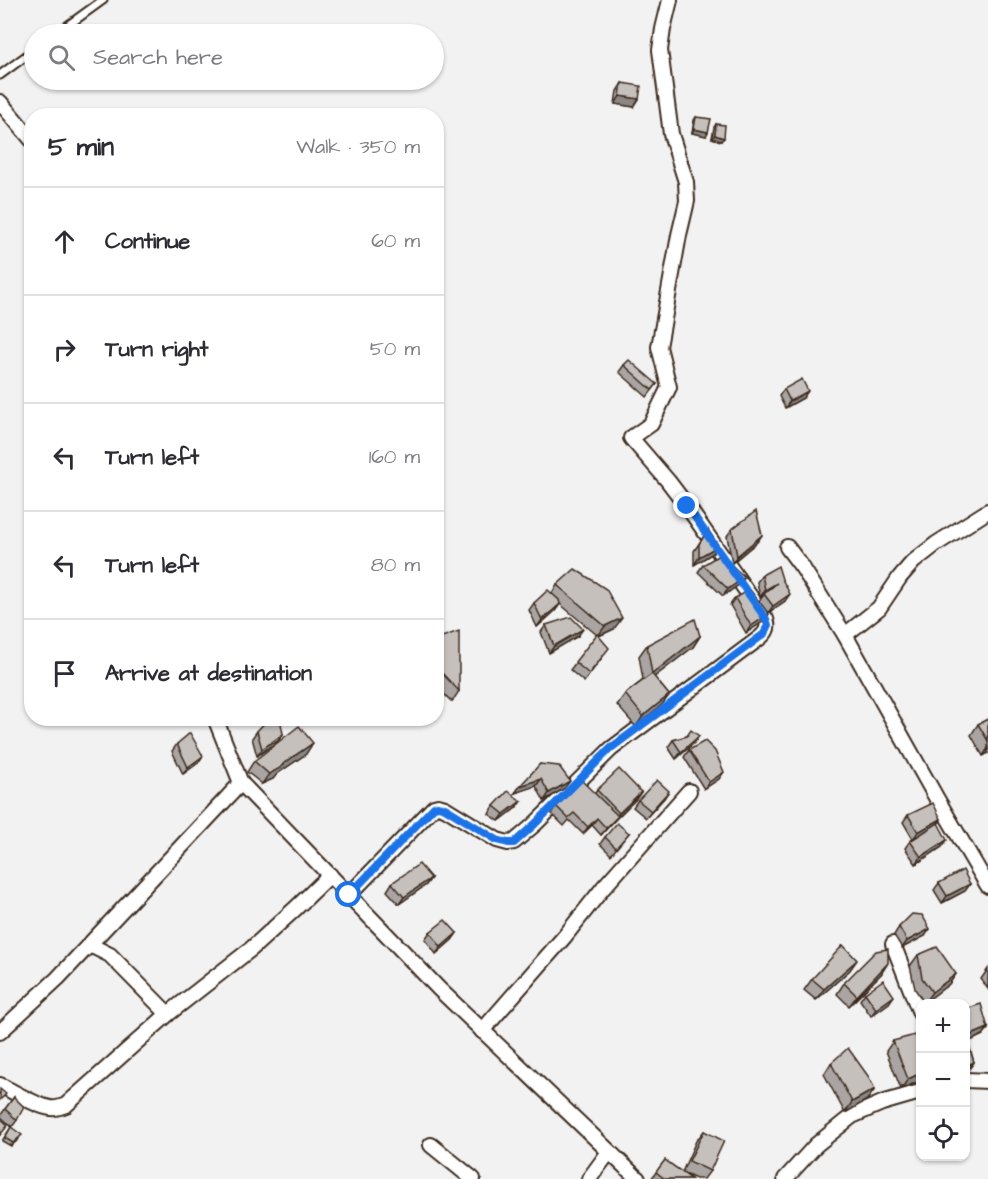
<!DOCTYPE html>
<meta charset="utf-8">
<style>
:root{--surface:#fff;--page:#f7f7f7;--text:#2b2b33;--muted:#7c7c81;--line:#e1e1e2}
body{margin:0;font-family:"Architects Daughter",sans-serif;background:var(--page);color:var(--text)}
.controls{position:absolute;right:18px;bottom:18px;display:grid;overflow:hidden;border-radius:12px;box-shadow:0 2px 4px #0004}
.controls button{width:54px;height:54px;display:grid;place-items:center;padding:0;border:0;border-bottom:2px solid var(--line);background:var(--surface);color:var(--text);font:30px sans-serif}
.stop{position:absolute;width:18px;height:18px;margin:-14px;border:4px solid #1a73e8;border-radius:50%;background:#fff}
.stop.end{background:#1a73e8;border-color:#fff;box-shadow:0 2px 6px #0008}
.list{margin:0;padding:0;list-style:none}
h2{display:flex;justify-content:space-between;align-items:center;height:78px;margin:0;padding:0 24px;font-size:26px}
h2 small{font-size:20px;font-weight:400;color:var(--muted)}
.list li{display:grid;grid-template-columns:39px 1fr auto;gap:18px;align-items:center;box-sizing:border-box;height:108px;padding:0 24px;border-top:2px solid var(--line)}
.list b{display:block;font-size:22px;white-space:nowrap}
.list em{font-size:20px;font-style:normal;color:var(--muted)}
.icon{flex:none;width:33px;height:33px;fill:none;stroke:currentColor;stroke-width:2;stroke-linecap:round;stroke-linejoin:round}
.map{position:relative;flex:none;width:988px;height:1179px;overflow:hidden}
.search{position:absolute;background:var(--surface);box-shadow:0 2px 4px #0004;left:24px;top:24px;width:420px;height:66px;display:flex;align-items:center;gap:15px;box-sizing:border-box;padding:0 21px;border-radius:33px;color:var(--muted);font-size:22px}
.panel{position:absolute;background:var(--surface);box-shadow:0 2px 4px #0004;left:24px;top:108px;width:420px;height:618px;border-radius:24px}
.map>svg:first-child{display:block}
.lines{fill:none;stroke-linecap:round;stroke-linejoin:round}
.service-casing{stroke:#3b2a1e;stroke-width:11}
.minor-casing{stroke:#3b2a1e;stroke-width:18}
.service{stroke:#fff;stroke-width:7}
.minor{stroke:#fff;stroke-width:14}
.wall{fill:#aaa5a3;stroke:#3b2a1e;stroke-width:1.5}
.shaded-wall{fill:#8b8684;stroke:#3b2a1e;stroke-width:1.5}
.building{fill:#c6c0bd;stroke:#3b2a1e;stroke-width:1.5}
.route{stroke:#1a73e8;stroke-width:8}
</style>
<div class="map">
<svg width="988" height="1179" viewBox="0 0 988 1179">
<rect width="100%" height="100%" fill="#f3f2f2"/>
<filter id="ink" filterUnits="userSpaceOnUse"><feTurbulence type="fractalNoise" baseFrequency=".0167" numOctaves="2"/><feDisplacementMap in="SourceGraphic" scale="12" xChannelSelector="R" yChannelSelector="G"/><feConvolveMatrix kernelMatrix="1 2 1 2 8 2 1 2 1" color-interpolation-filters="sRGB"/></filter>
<g filter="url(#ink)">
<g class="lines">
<g class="service-casing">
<g id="service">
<polyline points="56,34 103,0"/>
<polyline points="0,75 34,50"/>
</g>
</g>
<g class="minor-casing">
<g id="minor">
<polyline points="0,102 32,140"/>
<polyline points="988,511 936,544 913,562 900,577 879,608 845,635 937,799 988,886"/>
<polyline points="787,547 802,567 845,635"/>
<polyline points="241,783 439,989 638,1179"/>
<path d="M349,895L434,807L438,806L445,808L497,840L508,843L514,842L535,824L611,749L757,640C765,634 770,629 766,619L687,506L668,481L631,438L651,424L669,387L659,347L679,235L687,201L686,182L671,134L660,50L663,29L670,0"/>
<polyline points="893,944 920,1013"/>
<polyline points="88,946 94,947 110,955 168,1014"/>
<polyline points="482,1031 565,936 603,888 689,791"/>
<polyline points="0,1032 58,978 241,783 215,718"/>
<polyline points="966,1080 988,1081"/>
<path d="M0,1085C12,1091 38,1107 51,1108C56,1109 61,1107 66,1105L168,1014L251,949L296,908L330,875"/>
<polyline points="431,1145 473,1179"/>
<polyline points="589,1179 609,1152"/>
<polyline points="785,1179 816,1145 852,1116 882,1103 920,1092"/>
</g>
</g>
<use href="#service" class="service"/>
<use href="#minor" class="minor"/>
</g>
<g class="wall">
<polygon points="622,83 634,107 615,104 617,91"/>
<polygon points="696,117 706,136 692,133 694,120"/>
<polygon points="716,124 721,141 712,138 714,127"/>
<polygon points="624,365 657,384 647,397 619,372"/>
<polygon points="784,389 803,398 785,408 779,396"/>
<polygon points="732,529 762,535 757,542 732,563 727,536"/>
<polygon points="708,530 713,553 694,565 694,551"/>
<polygon points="703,565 740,584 723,596 698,572"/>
<polygon points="762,575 785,601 768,613 764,621 746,633 730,605 735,598 759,601 763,596 760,597 757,582"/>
<polygon points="557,585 614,629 599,636 604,655 584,682 570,670 597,635 560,604 555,611 537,627 529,610 534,603 552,593"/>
<polygon points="546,625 578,636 549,653 541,632"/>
<polygon points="700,636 693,647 654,677 669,695 662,705 636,727 617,705 625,694 643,680 639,656 647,645"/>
<polygon points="436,639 459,691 452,702 436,686"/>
<polygon points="988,719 988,753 983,756 971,735 978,724"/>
<polygon points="257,731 283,734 278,741 257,756 252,738"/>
<polygon points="687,736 699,736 694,743 676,759 668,747 673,740"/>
<polygon points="177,744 198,763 183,774 172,751"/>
<polygon points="689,750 719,779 704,789 684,757"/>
<polygon points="306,754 277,774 273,779 262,784 247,772 254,761"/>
<polygon points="540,764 565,788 544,801 536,786 515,793"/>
<polygon points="597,790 641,792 636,799 616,818 601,835 592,825 583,834 569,820 564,826 551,813 556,806 595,793"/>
<polygon points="664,798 646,818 633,807 638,800"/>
<polygon points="521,801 516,808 499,821 489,814 494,806"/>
<polygon points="908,815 941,819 938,824 942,847 916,864 905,848 910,841 913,839 903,822"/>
<polygon points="629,833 611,855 600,844 605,837"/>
<polygon points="431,878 426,885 399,904 387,891 392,883"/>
<polygon points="939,883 970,884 965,891 942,903 934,890"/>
<polygon points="899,927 925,936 902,948 894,935"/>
<polygon points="430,932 457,933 452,940 436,954 425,939"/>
<polygon points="918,955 956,974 949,984 924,1003 915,989 910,966"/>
<polygon points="988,969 988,989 981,979"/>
<polygon points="850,970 816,1000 804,990 812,979"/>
<polygon points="881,974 849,1006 837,994 844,983"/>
<polygon points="865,993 889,1003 871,1016 860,1000"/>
<polygon points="966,1009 988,1029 983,1035 968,1042 974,1062 969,1069 966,1071"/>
<polygon points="893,1041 921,1046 921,1081 901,1089 886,1051"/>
<polygon points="831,1063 875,1089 867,1100 845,1113 824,1074"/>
<polygon points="14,1097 17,1120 12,1127 0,1116"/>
<polygon points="11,1127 19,1139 11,1146 2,1141"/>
<polygon points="704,1131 710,1171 704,1179 696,1179 683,1173 691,1179 651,1179 665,1160 682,1172 696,1141"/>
</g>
<g class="shaded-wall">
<polygon points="620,96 639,99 634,107 615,104"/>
<polygon points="694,129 708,132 706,136 692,133"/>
<polygon points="715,135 724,138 721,141 712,138"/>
<polygon points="808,391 803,398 785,408 790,401"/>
<polygon points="762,535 757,542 732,563 737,556"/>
<polygon points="718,546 713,553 694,565 699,557"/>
<polygon points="745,577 740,584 723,596 728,589"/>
<polygon points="777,583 772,591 760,597 765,590"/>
<polygon points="790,594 785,601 768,613 773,606"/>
<polygon points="560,604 555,611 537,627 542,620"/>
<polygon points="769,614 764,621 746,633 751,626"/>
<polygon points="622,618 614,629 598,636 605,626"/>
<polygon points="583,629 578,636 549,653 554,646"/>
<polygon points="700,636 693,647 644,685 652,674"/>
<polygon points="669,695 662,705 636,727 643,716"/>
<polygon points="283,734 278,741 257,756 262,749"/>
<polygon points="699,736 694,743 676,759 681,752"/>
<polygon points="313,743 306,754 277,774 273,779 262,784 269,774"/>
<polygon points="988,748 988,753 983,756"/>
<polygon points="203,756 198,763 183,774 188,767"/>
<polygon points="724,772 719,779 704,789 709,782"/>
<polygon points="541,779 536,786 515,793 520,786"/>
<polygon points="570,781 565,788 544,801 549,793"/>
<polygon points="669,791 664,798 646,818 651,811"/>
<polygon points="641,792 636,799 617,818 601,835 619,813"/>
<polygon points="521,801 516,808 499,821 504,814"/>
<polygon points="597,818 592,825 583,834 588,827"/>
<polygon points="941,819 936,827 913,839 918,832"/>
<polygon points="947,840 942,847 916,864 921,857"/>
<polygon points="431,878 426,885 399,904 404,897"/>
<polygon points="970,884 965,891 942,903 947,896"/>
<polygon points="930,929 925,936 902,948 907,941"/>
<polygon points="457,933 452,940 436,954 441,947"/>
<polygon points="857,960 850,970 816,1000 824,989"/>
<polygon points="888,963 881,974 849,1006 857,996"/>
<polygon points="956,974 949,984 924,1003 932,992"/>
<polygon points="894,996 889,1003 871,1016 876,1009"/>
<polygon points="988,1028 983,1035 966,1043 969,1036"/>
<polygon points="974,1062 969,1069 966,1071 966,1066"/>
<polygon points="921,1073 920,1081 901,1089 908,1079"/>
<polygon points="875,1089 867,1100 845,1113 852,1102"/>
</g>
<g class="building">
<polygon points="622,83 641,86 639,99 620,96"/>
<polygon points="696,117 711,119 708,132 694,129"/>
<polygon points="716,124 725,125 724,138 715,135"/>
<polygon points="629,360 657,384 652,390 624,365"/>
<polygon points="802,379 808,391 790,401 784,389"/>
<polygon points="756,511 762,535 737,556 732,529"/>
<polygon points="708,530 718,546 699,557 699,544"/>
<polygon points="719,555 745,577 728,589 703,565"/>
<polygon points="778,566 782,579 790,594 773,606 764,594 777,583 765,590 762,575"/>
<polygon points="575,569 606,589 622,618 605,626 557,585"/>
<polygon points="548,590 559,600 560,604 542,620 534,603"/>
<polygon points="750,590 769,614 751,626 735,598"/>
<polygon points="571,617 583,629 554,646 546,625"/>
<polygon points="695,619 700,636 652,674 647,645"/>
<polygon points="459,631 459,691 436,667 436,639"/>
<polygon points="597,634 609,648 589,674 575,662"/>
<polygon points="652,674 669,695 643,716 625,694"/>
<polygon points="269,718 280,718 283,734 262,749 257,731"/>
<polygon points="988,719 988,741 978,724"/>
<polygon points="299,726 313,743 284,763 280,768 269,774 254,761"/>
<polygon points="691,730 699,736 681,752 673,740 687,736"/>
<polygon points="190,733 203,756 188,767 177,744"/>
<polygon points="705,741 715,751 724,772 709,782 689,750"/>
<polygon points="540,764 559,766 570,781 549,793 541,779 520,786"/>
<polygon points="619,769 641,792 619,813 597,790"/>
<polygon points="581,780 618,816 606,828 597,818 588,827 574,813 568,818 556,806"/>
<polygon points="657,780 669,791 651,811 638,800"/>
<polygon points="508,791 521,801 504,814 494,806"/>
<polygon points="933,803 941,819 918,832 908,815"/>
<polygon points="617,823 629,833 616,848 605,837"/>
<polygon points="938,823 947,840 921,857 910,841"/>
<polygon points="419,864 431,878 404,897 392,883"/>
<polygon points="963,870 970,884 947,896 939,883"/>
<polygon points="912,914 922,915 930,929 907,941 899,927"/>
<polygon points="445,920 457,933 441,947 430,932"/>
<polygon points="843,945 857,960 824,989 812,979"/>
<polygon points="937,947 956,974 932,992 922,978 918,955"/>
<polygon points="888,949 888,963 857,996 844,983 876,951"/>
<polygon points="883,980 894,996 876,1009 865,993"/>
<polygon points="981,1004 988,1028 969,1036 966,1027 966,1009"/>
<polygon points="915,1035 921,1046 921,1073 908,1079 893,1041"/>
<polygon points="966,1038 974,1062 966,1066"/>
<polygon points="848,1048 868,1076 875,1089 852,1102 831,1063"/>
<polygon points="0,1089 6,1094 0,1100"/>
<polygon points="14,1097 24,1107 17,1120 5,1109"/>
<polygon points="0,1118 8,1125 0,1135"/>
<polygon points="11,1127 22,1135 13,1143 5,1138"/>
<polygon points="704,1131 724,1141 710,1171 689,1161"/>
<polygon points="665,1160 691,1179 665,1179 656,1172"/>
</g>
</g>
<g class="lines" filter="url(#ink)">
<polyline class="route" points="349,895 434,807 438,806 445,808 497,840 508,843 514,843 535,824 611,748 764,634 768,625 766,619 687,506"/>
</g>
</svg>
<div class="controls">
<button>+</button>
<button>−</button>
<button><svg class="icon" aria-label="locate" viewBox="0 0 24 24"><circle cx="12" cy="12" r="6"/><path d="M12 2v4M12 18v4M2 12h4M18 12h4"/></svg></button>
</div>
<div class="stop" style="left:349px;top:895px"></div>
<div class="stop end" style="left:687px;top:506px"></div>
<div class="search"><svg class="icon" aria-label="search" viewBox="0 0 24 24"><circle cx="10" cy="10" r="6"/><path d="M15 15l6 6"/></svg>Search here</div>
<section class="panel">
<h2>5 min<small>Walk · 350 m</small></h2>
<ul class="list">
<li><svg class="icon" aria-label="ahead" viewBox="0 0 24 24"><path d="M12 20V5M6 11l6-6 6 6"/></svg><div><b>Continue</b></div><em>60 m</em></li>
<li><svg class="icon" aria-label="right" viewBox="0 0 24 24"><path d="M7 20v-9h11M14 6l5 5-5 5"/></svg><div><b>Turn right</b></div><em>50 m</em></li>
<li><svg class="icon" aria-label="left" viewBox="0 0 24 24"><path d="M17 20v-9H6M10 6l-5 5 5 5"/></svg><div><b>Turn left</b></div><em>160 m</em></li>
<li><svg class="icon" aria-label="left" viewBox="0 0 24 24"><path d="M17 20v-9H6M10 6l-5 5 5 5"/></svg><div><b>Turn left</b></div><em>80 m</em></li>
<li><svg class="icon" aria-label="arrive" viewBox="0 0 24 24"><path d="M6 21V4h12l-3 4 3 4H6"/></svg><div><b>Arrive at destination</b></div></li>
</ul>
</section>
</div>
